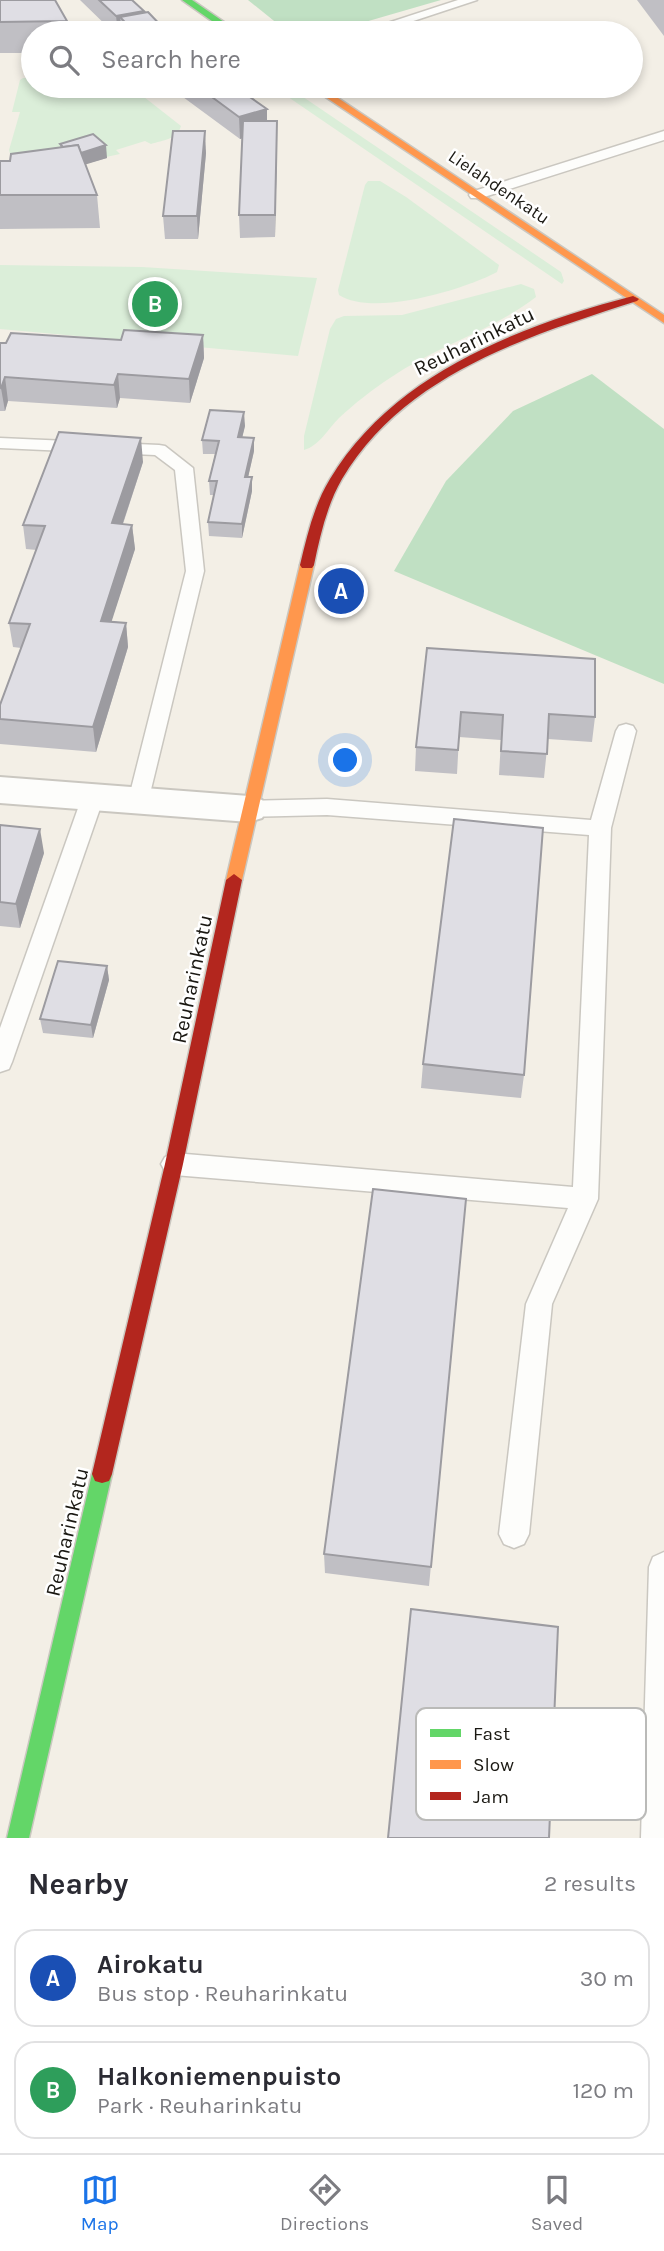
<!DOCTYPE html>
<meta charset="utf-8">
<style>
:root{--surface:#fff;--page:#f2f2f3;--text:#2b2b33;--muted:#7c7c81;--line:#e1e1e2;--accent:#1a73e8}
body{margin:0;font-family:Karla,sans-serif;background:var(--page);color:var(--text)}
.you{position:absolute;left:346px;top:761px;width:24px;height:24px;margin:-18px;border:5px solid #fff;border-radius:50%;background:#1a73e8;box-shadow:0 0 0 10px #1a73e833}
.badge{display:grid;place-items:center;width:46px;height:46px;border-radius:50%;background:var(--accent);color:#fff;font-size:23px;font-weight:700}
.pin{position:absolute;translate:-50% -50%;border:4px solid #fff;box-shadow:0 2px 7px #0006}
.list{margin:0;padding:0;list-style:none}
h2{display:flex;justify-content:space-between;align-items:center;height:91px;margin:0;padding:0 28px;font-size:30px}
h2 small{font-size:23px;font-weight:400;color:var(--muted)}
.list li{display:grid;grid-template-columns:46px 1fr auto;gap:21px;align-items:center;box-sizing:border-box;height:98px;margin:0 14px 14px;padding:0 14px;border:2px solid var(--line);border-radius:21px}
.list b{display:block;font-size:26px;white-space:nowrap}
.list p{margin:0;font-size:23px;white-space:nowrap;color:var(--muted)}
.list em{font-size:23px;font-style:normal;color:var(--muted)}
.icon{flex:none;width:38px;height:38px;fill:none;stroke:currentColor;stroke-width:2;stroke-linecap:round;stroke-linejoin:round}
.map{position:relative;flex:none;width:664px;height:1838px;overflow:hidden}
.search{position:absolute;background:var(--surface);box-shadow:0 4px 10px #0003;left:21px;right:21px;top:21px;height:77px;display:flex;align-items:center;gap:18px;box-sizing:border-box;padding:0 24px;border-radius:38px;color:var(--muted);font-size:26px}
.sheet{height:315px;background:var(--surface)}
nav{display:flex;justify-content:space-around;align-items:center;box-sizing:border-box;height:98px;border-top:2px solid var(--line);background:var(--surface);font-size:19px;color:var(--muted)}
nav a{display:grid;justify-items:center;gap:4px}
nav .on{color:var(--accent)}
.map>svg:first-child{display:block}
.green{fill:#dbeed9}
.forest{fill:#c0e0c3}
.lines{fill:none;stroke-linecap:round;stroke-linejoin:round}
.lane-casing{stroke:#cac7c0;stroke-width:3}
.street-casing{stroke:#cac7c0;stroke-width:4}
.fast-casing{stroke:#cac7c0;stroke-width:3}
.slow-casing{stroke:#cac7c0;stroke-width:3}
.jam-casing{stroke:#cac7c0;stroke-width:3}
.lane{fill:#fdfdfb;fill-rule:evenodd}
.street{fill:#fdfdfb;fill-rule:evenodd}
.fast{fill:#63d668;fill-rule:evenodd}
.slow{fill:#ff974d;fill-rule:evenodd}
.jam{fill:#b3261e;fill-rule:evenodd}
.wall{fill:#c0bfc4}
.shaded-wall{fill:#9c9ba0}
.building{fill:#dfdee4;stroke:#9c9ba0;stroke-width:2}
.labels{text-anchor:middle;stroke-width:5;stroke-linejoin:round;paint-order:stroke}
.far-street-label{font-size:18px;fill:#1a1812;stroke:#fff}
.street-label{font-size:21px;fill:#1a1812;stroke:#fff}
.key{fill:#fff;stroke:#babab8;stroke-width:2}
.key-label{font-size:19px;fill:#1a1812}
</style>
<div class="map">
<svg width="664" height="1838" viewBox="0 0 664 1838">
<rect width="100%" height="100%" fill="#f3efe6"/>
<g class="green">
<path d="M23,78H33V86H130L181,126C177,140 163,140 151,144L145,141L116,150L120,154L106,157L13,165L9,150L20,112H12L20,80Z"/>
<polygon points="272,86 287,86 561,272 564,281 562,284"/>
<path d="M368,181H380L406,197L499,265L497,272C463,290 373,317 339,295L338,290L365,185Z"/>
<polygon points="0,265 142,267 317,278 298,356 0,329"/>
<path d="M521,284L534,289L536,297C492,331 436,346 390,378C373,389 354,404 339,418C328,429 319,446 304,450V436L330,329L336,319L344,316L402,315Z"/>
</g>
<g class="forest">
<polygon points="248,0 441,0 327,33 289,33"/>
<polygon points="592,374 664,429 664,684 394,571 446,481 513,411"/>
</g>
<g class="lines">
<g class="lane-casing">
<g id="lane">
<polygon points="458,0 477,0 377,33 357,33"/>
<polygon points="664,131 664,140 481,198 471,198 469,195 471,192"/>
<polygon points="0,438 159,445 165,446 193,468 204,571 147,806 139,809 131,806 128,801 186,571 175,470 155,455 0,448"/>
<polygon points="626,724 633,726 636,731 611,828 598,1199 552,1304 529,1534 524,1544 514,1548 504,1544 499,1534 526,1304 568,1208 174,1175 165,1171 161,1164 165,1157 174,1153 573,1187 589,835 327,815 249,817 241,814 238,809 241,804 249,801 327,799 591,820 616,731 619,726"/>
<polygon points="93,790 101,792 104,797 12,1062 9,1069 0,1072 0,1028 82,797 85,792"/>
<polygon points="664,1552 664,1838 641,1838 649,1567 653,1557"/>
</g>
</g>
<g class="street-casing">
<polygon id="street" points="0,777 249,796 262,800 267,809 262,818 249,822 0,803"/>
</g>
<g class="fast-casing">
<g id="fast">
<polygon points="182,0 192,0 240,33 229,33"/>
<polygon points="102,1465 109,1467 112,1474 29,1838 7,1838 92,1474 95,1467"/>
</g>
</g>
<g class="slow-casing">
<g id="slow">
<polygon points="309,86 320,86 664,315 664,323"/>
<polygon points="307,561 314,565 242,880 234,886 226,880 300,565"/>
</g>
</g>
<g class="jam-casing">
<g id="jam">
<path d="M633,296L639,299L637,301C528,336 404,374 342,479C327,505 320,536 314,565L312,568H302L300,565C307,536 314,505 330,479C393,374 519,326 633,296Z"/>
<polygon points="234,874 242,880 183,1164 112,1474 109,1481 102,1483 95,1481 92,1474 165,1164 226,880"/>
</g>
</g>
<use href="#lane" class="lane"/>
<use href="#street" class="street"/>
<use href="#fast" class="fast"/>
<use href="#slow" class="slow"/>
<use href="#jam" class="jam"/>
</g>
<g class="wall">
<polygon points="80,0 132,0 144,13 168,33 114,33"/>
<polygon points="637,0 664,0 664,36"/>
<polygon points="67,21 68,33 33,33 33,53 0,53 0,22"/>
<polygon points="168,86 234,86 267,121 277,143 275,237 240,238 239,215 242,138 240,139"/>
<polygon points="60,144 107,158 85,164 97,195 100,228 0,229 0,161 10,161 60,147"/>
<polygon points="206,153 198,239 165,239 163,216"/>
<polygon points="203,335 204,358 190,403 120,398 117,408 8,401 5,411 0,411 0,343 121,340"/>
<polygon points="245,426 242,437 254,438 254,451 248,477 252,477 252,491 242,538 209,536 208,522 214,495 210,495 209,481 215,454 203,454 202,440"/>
<polygon points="143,462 123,524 132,525 135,549 111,621 126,623 128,647 96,752 0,744 0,705 21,648 13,647 9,623 37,550 26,549 23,525"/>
<polygon points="427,648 595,717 592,742 548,739 544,778 499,775 501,740 459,737 457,774 415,771 416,747"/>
<polygon points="0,825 44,853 20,928 0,926"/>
<polygon points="107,966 109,980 93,1038 43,1033 40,1019"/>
<polygon points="423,1064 524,1075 521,1098 421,1088"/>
<polygon points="466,1199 429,1586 325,1573 324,1554"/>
</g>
<g class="shaded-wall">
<polygon points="144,11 145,32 120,17 122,33 118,33 116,16"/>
<polygon points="267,109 267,131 240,139 239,117"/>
<polygon points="277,121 277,143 275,237 275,215"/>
<polygon points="205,131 206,153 198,239 197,216"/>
<polygon points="106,145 107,158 74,168 73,155"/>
<polygon points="203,335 204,358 190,403 189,379"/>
<polygon points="118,374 120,398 117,408 114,385"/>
<polygon points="5,377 8,401 5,411 1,388"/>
<polygon points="244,412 245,426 239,451 238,437"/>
<polygon points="141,438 143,462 115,547 112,523"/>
<polygon points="254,438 254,451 245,491 245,477"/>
<polygon points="252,477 252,491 242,538 242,524"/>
<polygon points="132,525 135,549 104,645 101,621"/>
<polygon points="126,623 128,647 96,752 93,727"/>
<polygon points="40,829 44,853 20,928 16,904"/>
<polygon points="107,966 109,980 93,1038 91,1025"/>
</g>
<g class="building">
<polygon points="0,0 55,0 67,21 0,22"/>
<polygon points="99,0 132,0 144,11 116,16"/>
<polygon points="148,12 168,33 135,33 120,17"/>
<polygon points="197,86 234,86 267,109 239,117"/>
<polygon points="243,121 277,121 275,215 239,215"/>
<polygon points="173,131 205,131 197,216 163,216"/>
<polygon points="93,134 106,145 81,153 78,145 63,147 60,144"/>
<polygon points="78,145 97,195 0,195 0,161 10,161 11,154"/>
<polygon points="124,330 203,335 189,379 118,374 114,385 5,377 1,388 0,387 0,343 6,343 11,333 121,340"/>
<polygon points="210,410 244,412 238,437 254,438 245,477 252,477 242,524 208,522 217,481 209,481 219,441 202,440"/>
<polygon points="59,432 141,438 112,523 132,525 101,621 126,623 93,727 0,719 0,705 30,624 9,623 45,526 23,525"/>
<polygon points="427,648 595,659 595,717 549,714 547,754 501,751 503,715 461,712 458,750 416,747"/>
<polygon points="454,819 543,828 524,1075 423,1064"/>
<polygon points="0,825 40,829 16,904 0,902"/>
<polygon points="58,961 107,966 91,1025 40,1019"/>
<polygon points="373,1189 466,1199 431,1567 324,1554"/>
<polygon points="411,1609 558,1627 549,1838 388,1838"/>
</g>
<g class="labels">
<g class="far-street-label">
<text transform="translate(499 187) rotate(34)" y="6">Lielahdenkatu</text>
</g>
<g class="street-label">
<text transform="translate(474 341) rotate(-26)" y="7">Reuharinkatu</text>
<text transform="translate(192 979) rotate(-78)" y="7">Reuharinkatu</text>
<text transform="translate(67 1532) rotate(-77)" y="7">Reuharinkatu</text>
</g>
</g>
<rect x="416" y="1708" width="230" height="112" rx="10" class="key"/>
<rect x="430" y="1729" width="31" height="8" fill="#63d668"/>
<rect x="430" y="1760" width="31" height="9" fill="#ff974d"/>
<rect x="430" y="1792" width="31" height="8" fill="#b3261e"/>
<g class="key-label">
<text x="473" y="1740">Fast</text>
<text x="473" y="1771">Slow</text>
<text x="473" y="1803">Jam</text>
</g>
</svg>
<div class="you"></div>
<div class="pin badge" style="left:341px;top:591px;background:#1a4fb4">A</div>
<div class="pin badge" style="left:155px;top:304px;background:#2e9e5b">B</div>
<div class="search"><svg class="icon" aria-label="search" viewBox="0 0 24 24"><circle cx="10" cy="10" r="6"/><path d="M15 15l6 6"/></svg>Search here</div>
</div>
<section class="sheet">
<h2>Nearby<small>2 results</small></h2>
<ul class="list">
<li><span class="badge" style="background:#1a4fb4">A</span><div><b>Airokatu</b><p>Bus stop · Reuharinkatu</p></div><em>30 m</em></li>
<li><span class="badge" style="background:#2e9e5b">B</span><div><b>Halkoniemenpuisto</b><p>Park · Reuharinkatu</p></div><em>120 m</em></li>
</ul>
</section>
<nav>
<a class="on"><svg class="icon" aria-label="map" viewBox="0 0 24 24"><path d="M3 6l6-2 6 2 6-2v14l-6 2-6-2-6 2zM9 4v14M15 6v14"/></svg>Map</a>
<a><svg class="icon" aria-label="directions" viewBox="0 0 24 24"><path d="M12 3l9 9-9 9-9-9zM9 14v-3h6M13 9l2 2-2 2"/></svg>Directions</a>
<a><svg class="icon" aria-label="saved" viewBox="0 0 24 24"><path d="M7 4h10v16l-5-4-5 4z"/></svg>Saved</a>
</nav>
